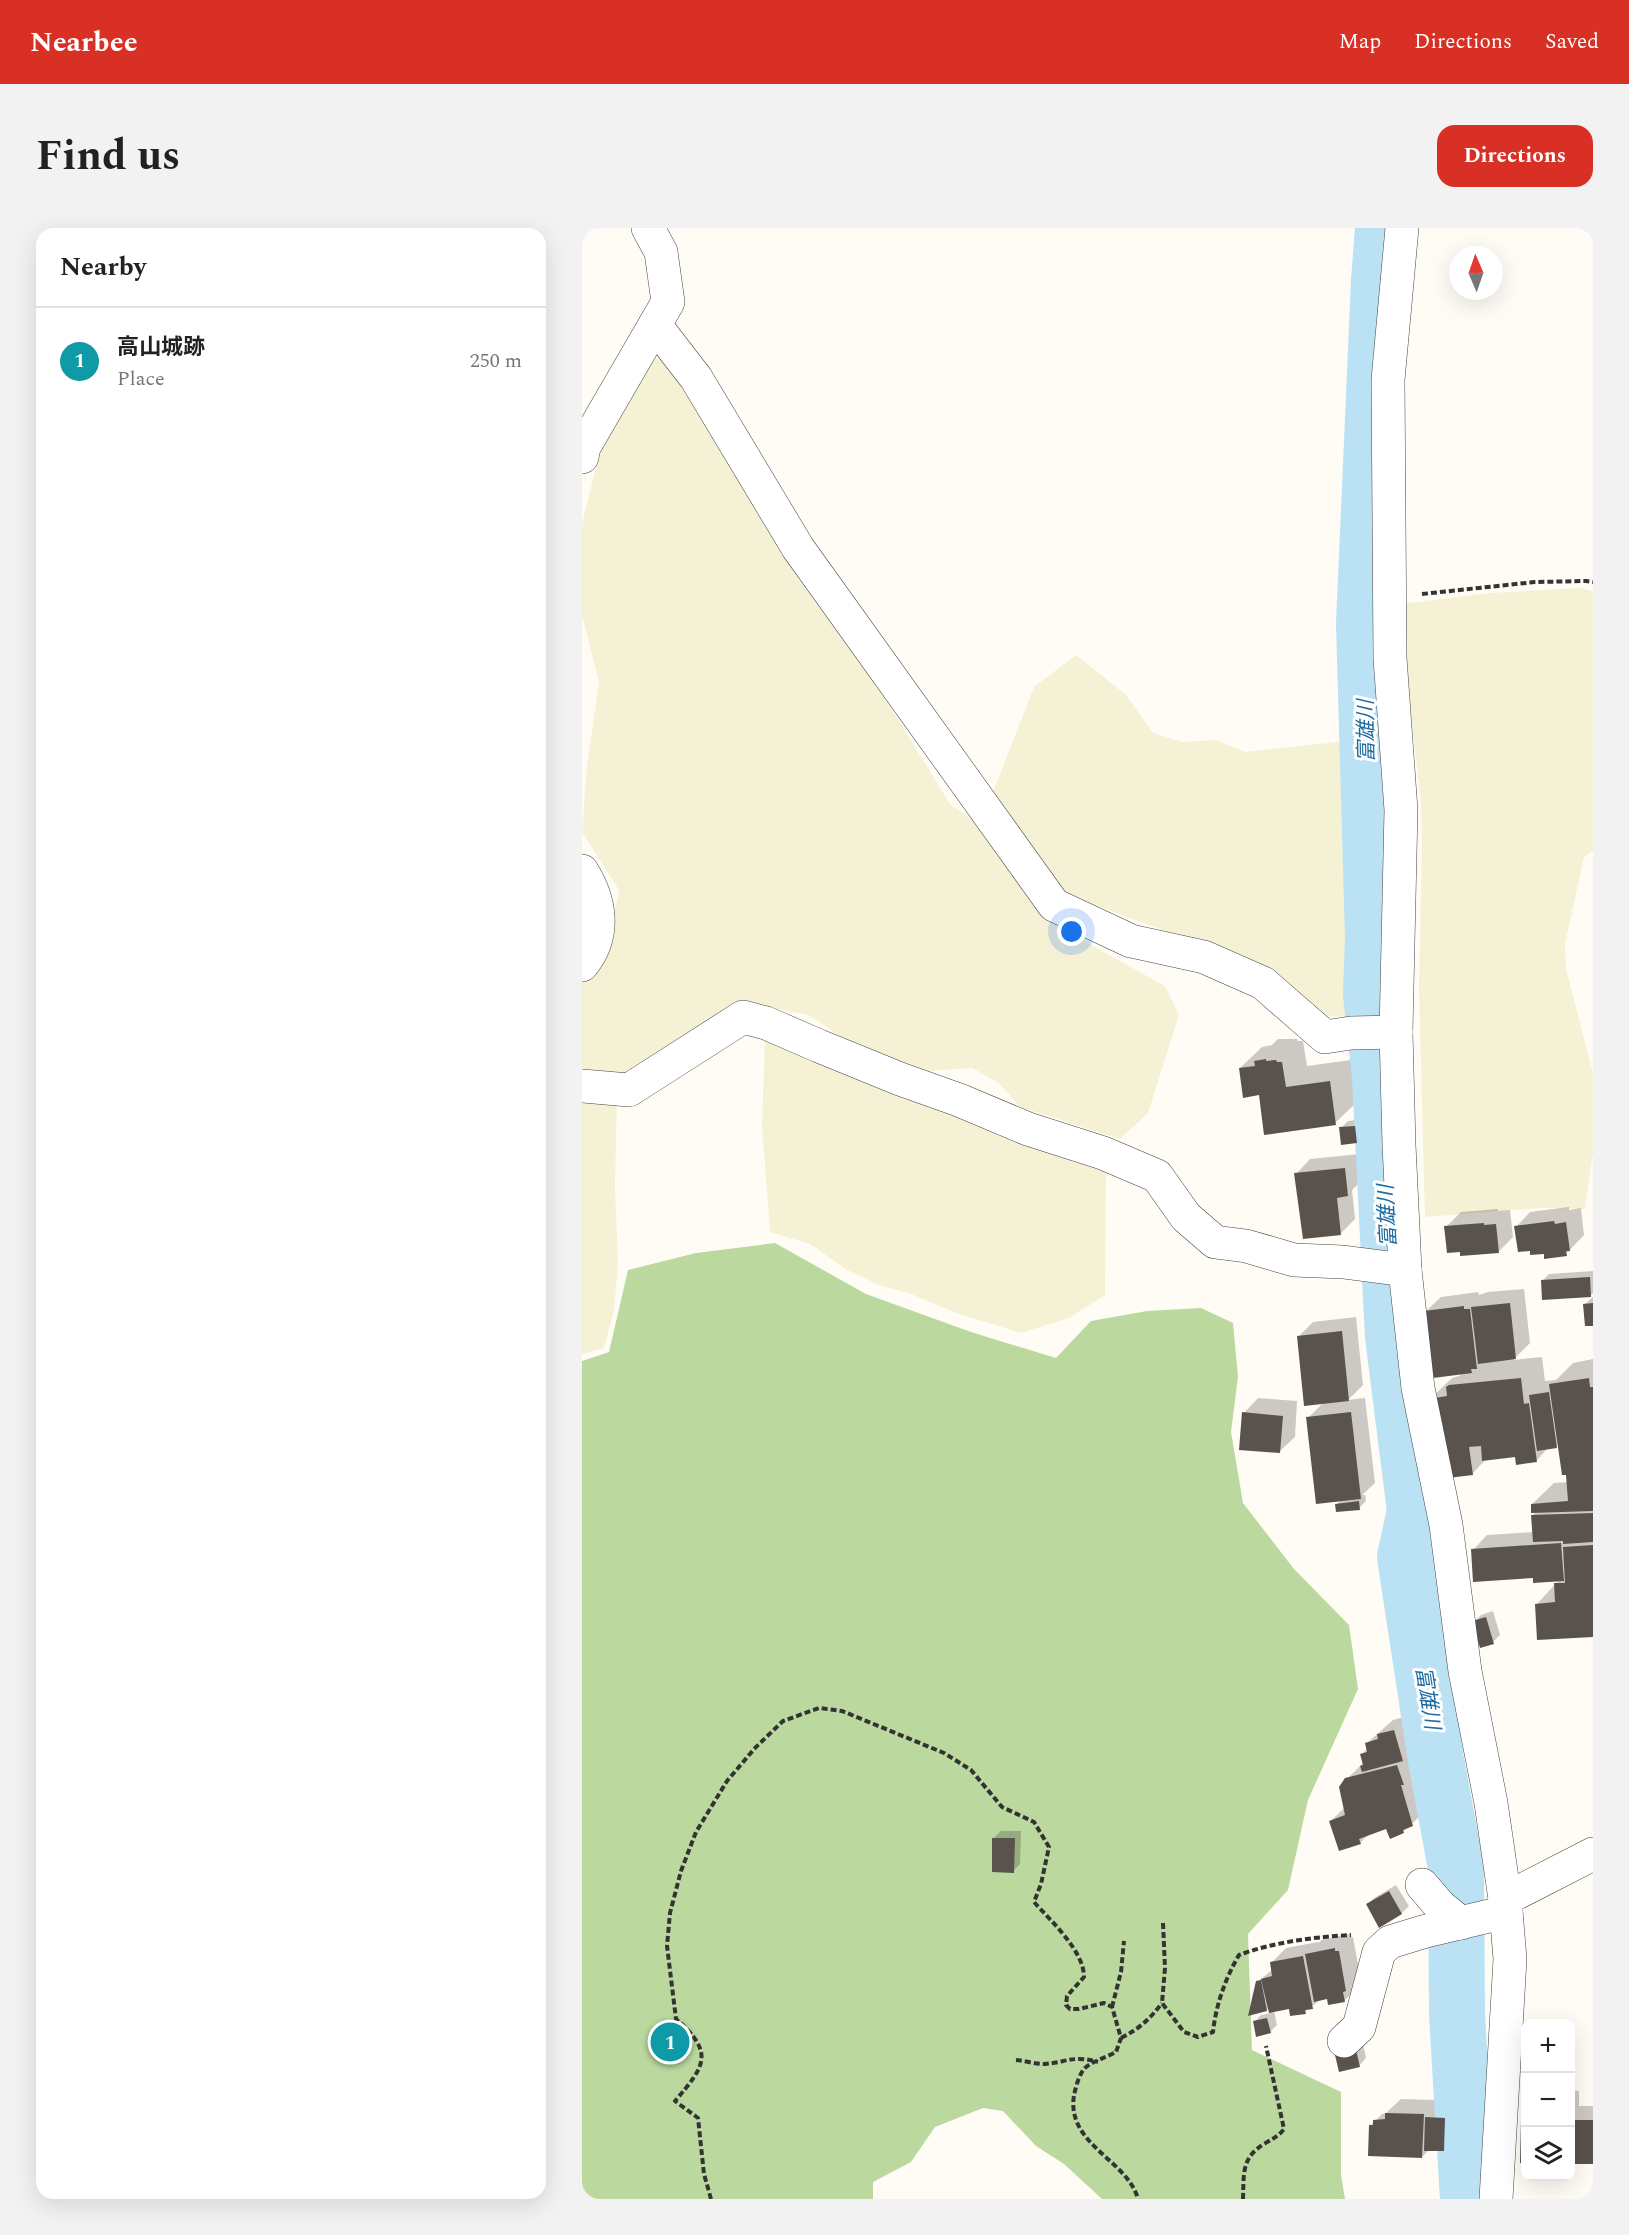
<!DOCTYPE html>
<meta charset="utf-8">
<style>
:root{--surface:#fff;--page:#f2f2f2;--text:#222;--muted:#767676;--line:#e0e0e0;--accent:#d93025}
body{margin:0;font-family:Spectral,"Noto Sans JP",serif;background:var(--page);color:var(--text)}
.controls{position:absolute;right:18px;bottom:18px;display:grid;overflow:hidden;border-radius:12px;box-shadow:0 6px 24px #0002}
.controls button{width:54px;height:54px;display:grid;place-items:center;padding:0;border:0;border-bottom:2px solid var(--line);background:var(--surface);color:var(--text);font:30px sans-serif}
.compass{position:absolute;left:867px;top:18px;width:54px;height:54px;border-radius:50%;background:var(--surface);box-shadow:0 6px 24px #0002;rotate:358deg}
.you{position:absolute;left:490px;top:704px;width:21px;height:21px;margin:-15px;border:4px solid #fff;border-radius:50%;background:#1a73e8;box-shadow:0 0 0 9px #1a73e833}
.badge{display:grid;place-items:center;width:39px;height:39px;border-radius:50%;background:var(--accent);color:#fff;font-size:20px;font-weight:700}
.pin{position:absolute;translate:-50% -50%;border:3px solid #fff;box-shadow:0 2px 6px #0006}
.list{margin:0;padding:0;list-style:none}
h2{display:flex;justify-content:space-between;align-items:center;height:78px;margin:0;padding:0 24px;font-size:26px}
h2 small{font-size:20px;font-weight:400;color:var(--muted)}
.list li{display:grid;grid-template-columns:39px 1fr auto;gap:18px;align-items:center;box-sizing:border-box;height:108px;padding:0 24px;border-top:2px solid var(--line)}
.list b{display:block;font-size:22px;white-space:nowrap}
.list p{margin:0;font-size:20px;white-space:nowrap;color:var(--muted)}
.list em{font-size:20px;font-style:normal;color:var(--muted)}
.icon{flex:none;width:33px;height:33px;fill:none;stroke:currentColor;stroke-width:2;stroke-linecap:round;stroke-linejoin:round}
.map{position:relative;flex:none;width:1011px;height:1971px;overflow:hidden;border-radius:18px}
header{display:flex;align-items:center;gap:36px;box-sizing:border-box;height:84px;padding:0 30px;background:var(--accent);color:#fff}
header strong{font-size:28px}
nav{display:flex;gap:33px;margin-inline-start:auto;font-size:21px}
.intro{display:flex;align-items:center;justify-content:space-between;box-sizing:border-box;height:144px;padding:0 36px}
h1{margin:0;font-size:42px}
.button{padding:15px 27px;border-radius:18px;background:var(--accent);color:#fff;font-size:21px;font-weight:700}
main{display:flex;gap:36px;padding:0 36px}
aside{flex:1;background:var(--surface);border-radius:18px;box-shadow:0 6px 24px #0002}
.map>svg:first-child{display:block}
.farmland{fill:#f5f1d5}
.forest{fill:#bbd99e}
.shadow{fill:#0003}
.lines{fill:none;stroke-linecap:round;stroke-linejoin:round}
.river{stroke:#bbe1f5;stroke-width:56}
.building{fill:#59524d}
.minor-casing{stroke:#444;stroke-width:34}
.path{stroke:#333;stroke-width:4;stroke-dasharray:6 3;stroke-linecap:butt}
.minor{stroke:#fff;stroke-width:33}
.labels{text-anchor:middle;stroke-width:6;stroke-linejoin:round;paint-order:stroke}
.water-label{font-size:21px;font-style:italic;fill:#1d6ba0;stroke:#fff}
</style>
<header>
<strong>Nearbee</strong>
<nav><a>Map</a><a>Directions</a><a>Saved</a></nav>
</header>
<div class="intro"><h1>Find us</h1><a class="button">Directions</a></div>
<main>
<aside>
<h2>Nearby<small></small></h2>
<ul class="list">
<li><span class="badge" style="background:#0f9aa8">1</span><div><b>高山城跡</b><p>Place</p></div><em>250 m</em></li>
</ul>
</aside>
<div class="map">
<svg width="1011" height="1971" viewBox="0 0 1011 1971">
<rect width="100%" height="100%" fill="#fffcf5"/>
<g class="farmland">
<polygon points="73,130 82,132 155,248 214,348 296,459 368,576 398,598 459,685 518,722 583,758 597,787 566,885 538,911 438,879 417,855 390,840 333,844 274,819 227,787 158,774 38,852 0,845 0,752 24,724 37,662 0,604 5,537 17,455 0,387 0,296 18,223"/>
<polygon points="998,360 1011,363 1011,623 1002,629 983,716 984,741 1011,845 1011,925 1003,981 958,980 843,989 837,760 840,618 839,573 827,472 819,376 907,365"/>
<polygon points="494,427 544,467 571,505 601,514 634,512 663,524 755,514 762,518 773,718 775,789 741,788 673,736 477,664 411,564 452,459"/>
<polygon points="183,813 390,893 524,942 523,1067 487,1090 439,1105 377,1086 329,1066 297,1057 265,1042 228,1016 188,1004 180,897"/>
<polygon points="0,868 35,872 33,959 36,1036 32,1082 22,1120 0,1126"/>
</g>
<polygon class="forest" points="193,1015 284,1066 389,1104 474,1130 509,1093 565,1083 619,1080 651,1095 656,1149 649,1204 661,1275 712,1341 767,1397 776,1461 726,1572 706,1662 666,1706 670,1822 759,1864 759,1947 763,1971 520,1971 482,1936 454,1918 421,1883 401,1880 353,1899 329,1934 291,1954 291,1971 0,1971 0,1133 27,1124 46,1042 114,1025"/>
<g class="shadow">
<polygon points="696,811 715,811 716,813 721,813 725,838 769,832 775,874 753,895 678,866 658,840 680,819 690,817"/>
<polygon points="780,891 781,907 774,914 759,900 766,893"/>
<polygon points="778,926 780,952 770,962 773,991 759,1005 714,946 728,931"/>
<polygon points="987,979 987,982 999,980 1002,1007 984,1026 963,1024 934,999 948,984"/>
<polygon points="916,981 916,983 928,982 931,1009 916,1024 864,999 879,984"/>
<polygon points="1011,1043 1011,1065 1009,1067 960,1053 967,1046"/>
<polygon points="942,1061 948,1115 931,1132 960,1129 963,1153 974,1152 991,1135 1011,1131 1011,1407 955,1376 977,1352 952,1348 891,1322 905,1307 952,1304 951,1287 955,1283 950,1276 972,1255 986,1254 977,1215 974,1218 967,1219 954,1233 935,1227 904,1231 890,1246 848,1171 870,1150 877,1148 881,1145 844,1083 859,1069 896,1064 897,1067 906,1064"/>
<polygon points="1011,1069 1011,1096 1003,1076"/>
<polygon points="774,1089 781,1157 766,1172 783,1170 793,1255 780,1267 783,1267 784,1273 777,1280 755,1276 759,1272 726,1190 742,1174 717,1108 731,1094"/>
<polygon points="676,1170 715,1173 713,1209 698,1223 662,1185"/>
<polygon points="911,1383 918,1407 911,1414 892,1394 899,1387"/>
<polygon points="826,1488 835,1517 836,1516 843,1534 840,1536 852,1575 821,1604 805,1599 788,1605 778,1615 748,1594 763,1579 765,1551 782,1534 780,1526 786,1520 785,1515 811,1492"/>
<polygon points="419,1603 439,1603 438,1636 431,1643 412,1610"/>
<polygon points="814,1657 827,1678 820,1685 798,1698 785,1677 792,1670"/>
<polygon points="767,1706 768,1709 771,1709 778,1747 777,1758 762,1773 746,1769 739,1771 723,1784 708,1779 692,1783 695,1797 688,1804 672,1794 679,1787 688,1785 687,1780 684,1782 675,1754 690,1742 689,1735 704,1720 736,1714 736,1715 740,1712"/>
<polygon points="781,1816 784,1830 777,1838 758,1842"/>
<polygon points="988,1862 997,1863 997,1878 1011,1878 1011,1935 988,1935"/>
<polygon points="819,1871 856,1872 856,1883 869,1883 868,1914 861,1922 848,1921 840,1929 788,1898 800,1886 804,1885"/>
</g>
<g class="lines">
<polyline class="river" points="801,0 797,53 782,396 791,709 789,766 798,849 811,1109 833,1283 823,1329 854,1532 874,1640 875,1787 886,1971"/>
</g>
<g class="building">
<polygon points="684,831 684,833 694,832 695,834 700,834 704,859 748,853 754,897 682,907 677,867 661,870 657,840 673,838 672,833"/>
<polygon points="773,898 775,915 759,917 757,899"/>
<polygon points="763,940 766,968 755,970 759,1007 721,1011 712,945"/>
<polygon points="972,993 973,996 984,994 988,1023 984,1023 985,1028 962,1031 962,1026 948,1027 948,1023 936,1024 932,998"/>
<polygon points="902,995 902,997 914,996 917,1025 878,1028 878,1024 865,1025 862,998"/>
<polygon points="1008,1049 1009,1069 960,1072 959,1052"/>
<polygon points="928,1075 934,1131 896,1136 889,1079"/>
<polygon points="1011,1075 1011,1098 1003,1098 1001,1076"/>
<polygon points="882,1078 882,1081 888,1081 895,1141 889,1141 890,1145 851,1150 842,1083"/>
<polygon points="760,1103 767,1173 722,1178 715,1108"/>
<polygon points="939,1150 942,1176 947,1175 955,1234 934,1237 933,1229 900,1233 899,1218 887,1219 891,1247 857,1251 846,1171 865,1168 864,1159 867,1157"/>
<polygon points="1007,1150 1008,1159 1011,1159 1011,1283 949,1285 949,1276 986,1273 984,1247 980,1247 967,1156"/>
<polygon points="967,1164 975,1220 955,1223 947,1167"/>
<polygon points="660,1184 701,1188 698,1225 657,1222"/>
<polygon points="769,1184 779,1271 734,1276 724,1189"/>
<polygon points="777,1273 778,1282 754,1284 753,1276"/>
<polygon points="1011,1285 1011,1314 981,1316 981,1313 951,1314 949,1287"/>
<polygon points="979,1315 982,1353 951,1355 951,1350 891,1354 889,1321"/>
<polygon points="1011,1317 1011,1409 955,1412 953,1376 973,1374 972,1355 983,1355 981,1319"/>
<polygon points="904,1389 912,1416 898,1420 890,1393"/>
<polygon points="812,1502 821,1533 780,1544 778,1538 781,1537 778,1526 785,1524 783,1515 796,1511 795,1506"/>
<polygon points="815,1537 822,1557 819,1557 831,1598 821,1602 822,1605 808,1611 804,1601 777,1611 779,1616 757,1623 747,1593 763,1587 757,1559 763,1550"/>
<polygon points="410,1610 433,1610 432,1645 410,1644"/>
<polygon points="807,1663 820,1686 797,1700 784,1676"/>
<polygon points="753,1720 753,1723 757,1723 764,1763 761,1764 763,1774 746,1777 745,1771 732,1774 723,1726"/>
<polygon points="721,1728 731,1781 723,1782 724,1786 708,1788 707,1781 687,1785 679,1751 690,1748 688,1734"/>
<polygon points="679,1752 685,1783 666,1788 674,1753"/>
<polygon points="685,1790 689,1805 674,1809 671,1793"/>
<polygon points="774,1822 778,1839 757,1844 753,1827"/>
<polygon points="803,1885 842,1886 840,1930 786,1928 787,1897 791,1897 791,1892 803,1891"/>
<polygon points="843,1889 863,1890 862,1923 842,1923"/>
<polygon points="939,1891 944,1891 944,1935 938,1935"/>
<rect x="988" y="1892" width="23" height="44"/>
</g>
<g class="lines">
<g class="minor-casing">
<g id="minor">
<polyline points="820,0 806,152 808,430 819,582 814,804 817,917 823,1042 836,1160 864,1297 883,1443 909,1575 923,1671 928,1731 914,1971"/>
<polyline points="73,97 114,150 216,320 472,677 549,713 622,729 681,755 743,809 769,805 814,804"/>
<polyline points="0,229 2,219 86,74 79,24 66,0"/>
<path d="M0,643C19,673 24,708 0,737"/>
<polyline points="0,858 47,862 161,789 184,795 237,818 318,851 377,872 446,901 521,925 575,948 604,989 633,1014 664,1018 712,1032 761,1034 823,1042"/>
<polyline points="840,1657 858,1678 879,1695"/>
<polyline points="923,1671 1011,1626"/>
<polyline points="762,1813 777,1799 797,1724 808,1714 844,1703 924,1684"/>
</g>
</g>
<g class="path">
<polyline points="840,366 953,354 1004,353 1011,354"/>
<path d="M581,1695L583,1740L580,1775L602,1804L616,1809L631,1804C634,1777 643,1751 657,1727C692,1714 732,1709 769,1707"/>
<polyline points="530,1779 539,1744 542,1713"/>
<path d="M539,1810C557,1801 568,1791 580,1775"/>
<path d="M434,1832C443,1833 454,1836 463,1836C485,1834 492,1827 516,1834"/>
<path d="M129,1971L122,1946L116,1890L93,1873C123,1838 133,1825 94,1791L85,1718L88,1685L99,1643L114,1604L145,1553L173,1520L201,1493L237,1480L260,1483L362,1525L389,1542L420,1579L452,1594L467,1619L459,1656L452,1674C469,1693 502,1723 502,1749L485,1768L484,1777L488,1781H497L522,1775L530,1779L539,1810L534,1824C525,1829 508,1834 502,1841C496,1849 494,1859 492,1867C484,1917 545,1931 556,1971"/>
<path d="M661,1971C662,1946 659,1930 682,1916C690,1911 696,1909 702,1901L684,1818"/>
</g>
<use href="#minor" class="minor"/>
</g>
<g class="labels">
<g class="water-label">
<text transform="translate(784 503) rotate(-91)" y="7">富雄川</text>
<text transform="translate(805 988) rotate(-93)" y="7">富雄川</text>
<text transform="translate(846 1470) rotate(81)" y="7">富雄川</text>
</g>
</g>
</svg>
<div class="controls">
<button>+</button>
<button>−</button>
<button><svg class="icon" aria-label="layers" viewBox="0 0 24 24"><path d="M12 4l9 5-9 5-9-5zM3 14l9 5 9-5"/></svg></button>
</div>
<svg class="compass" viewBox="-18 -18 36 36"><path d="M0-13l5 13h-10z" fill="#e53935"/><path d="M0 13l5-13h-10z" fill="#767676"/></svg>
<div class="you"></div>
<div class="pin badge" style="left:88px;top:1814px;background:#0f9aa8">1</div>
</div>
</main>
